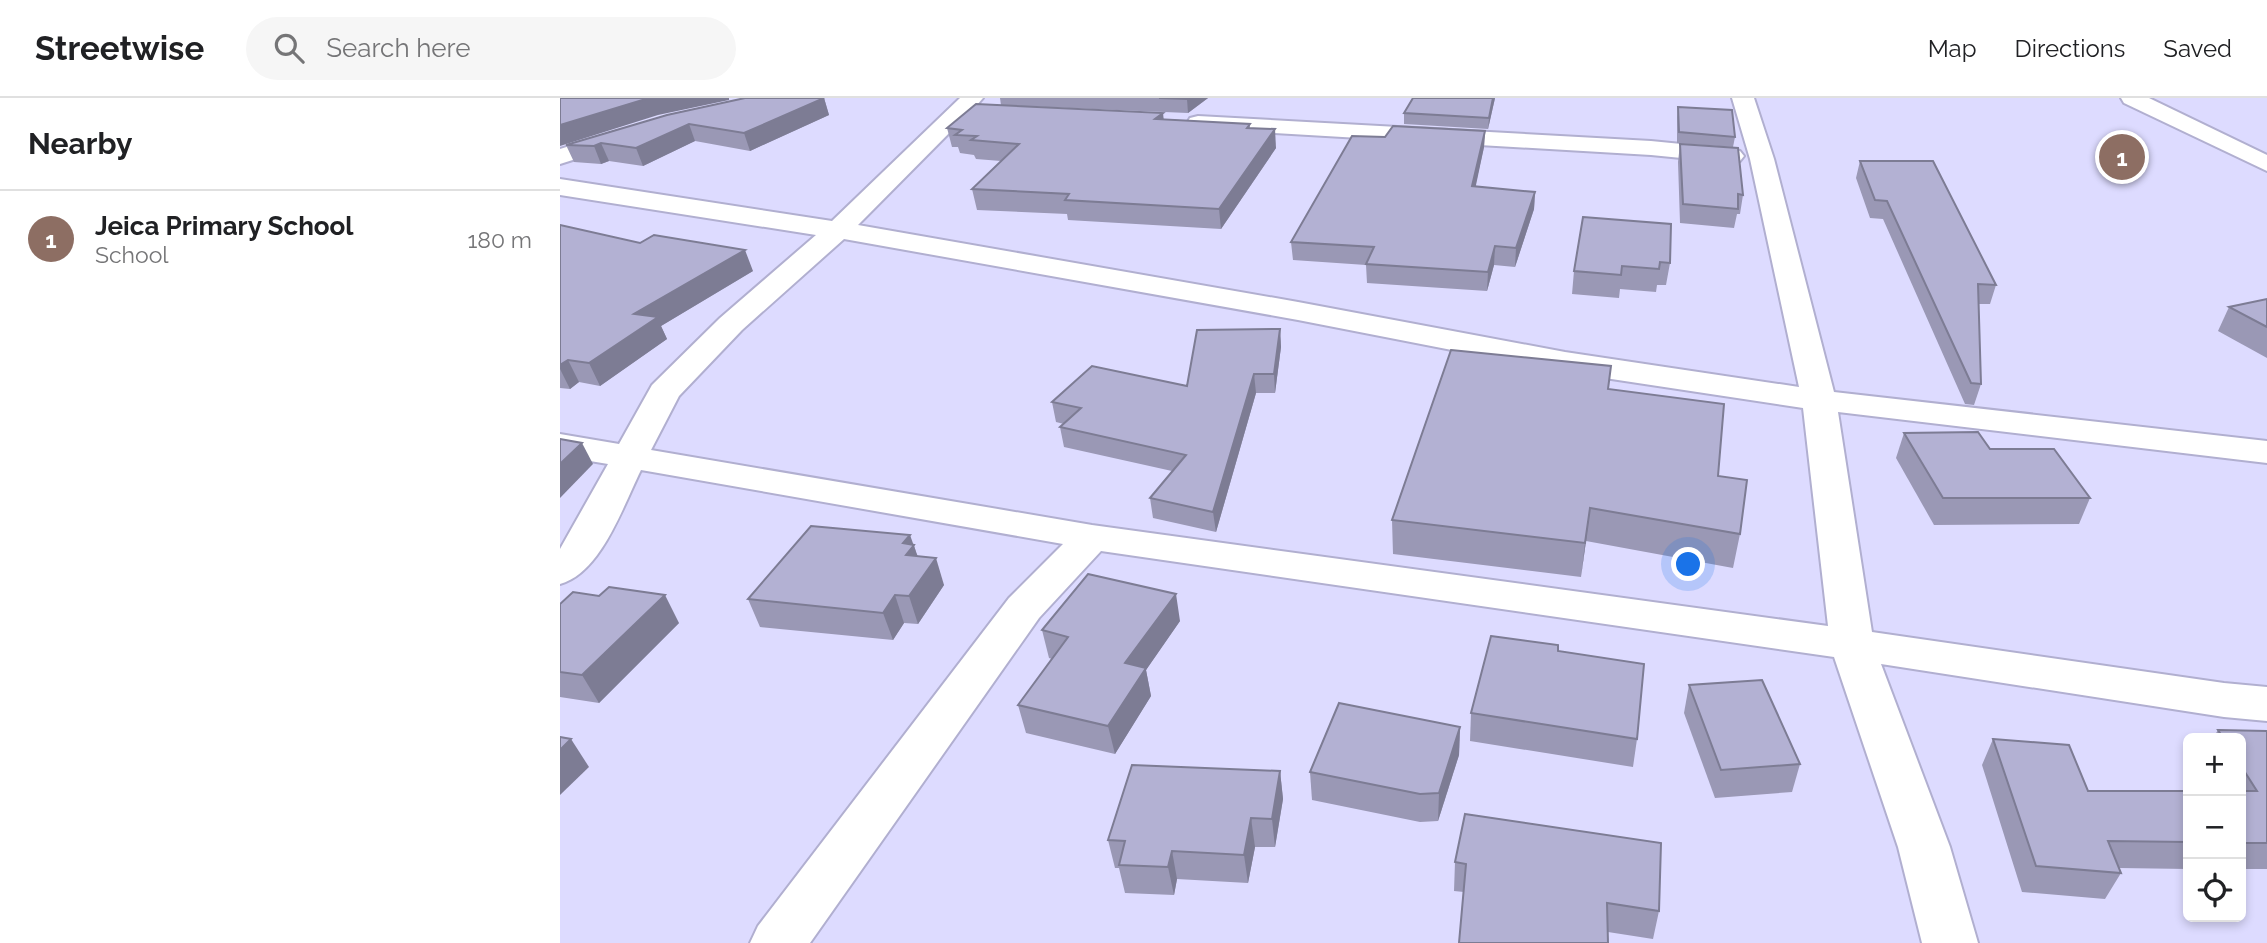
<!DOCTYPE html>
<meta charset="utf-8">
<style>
:root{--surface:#fff;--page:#f6f6f6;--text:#202124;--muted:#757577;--line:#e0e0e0;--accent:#0b8043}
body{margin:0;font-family:Raleway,sans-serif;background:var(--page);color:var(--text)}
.controls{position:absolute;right:21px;bottom:21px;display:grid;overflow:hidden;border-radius:10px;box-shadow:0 4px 10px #0003}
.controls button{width:63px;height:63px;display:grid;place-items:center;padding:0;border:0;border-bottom:2px solid var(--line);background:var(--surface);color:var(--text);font:35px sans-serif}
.you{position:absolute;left:1129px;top:467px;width:24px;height:24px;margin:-18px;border:5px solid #fff;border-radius:50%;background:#1a73e8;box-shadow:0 0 0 10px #1a73e833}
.badge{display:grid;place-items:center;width:46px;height:46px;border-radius:50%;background:var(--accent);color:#fff;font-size:23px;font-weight:700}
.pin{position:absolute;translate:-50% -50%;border:4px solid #fff;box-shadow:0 2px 7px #0006}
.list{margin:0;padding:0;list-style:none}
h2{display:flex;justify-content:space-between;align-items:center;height:91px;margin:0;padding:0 28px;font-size:30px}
h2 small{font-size:23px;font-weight:400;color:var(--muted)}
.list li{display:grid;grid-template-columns:46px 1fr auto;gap:21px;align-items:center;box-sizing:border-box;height:98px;padding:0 28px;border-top:2px solid var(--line)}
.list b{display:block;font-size:26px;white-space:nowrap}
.list p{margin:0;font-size:23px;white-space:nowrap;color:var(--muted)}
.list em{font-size:23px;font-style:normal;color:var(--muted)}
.icon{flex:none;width:38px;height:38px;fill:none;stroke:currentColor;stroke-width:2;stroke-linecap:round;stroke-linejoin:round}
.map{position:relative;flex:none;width:1707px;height:845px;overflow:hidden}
header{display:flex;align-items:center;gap:42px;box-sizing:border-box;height:98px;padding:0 35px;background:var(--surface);border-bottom:2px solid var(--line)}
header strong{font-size:33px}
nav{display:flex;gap:38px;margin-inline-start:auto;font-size:24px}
.search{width:490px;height:63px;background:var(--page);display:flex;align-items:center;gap:18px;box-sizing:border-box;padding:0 24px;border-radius:38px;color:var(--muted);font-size:26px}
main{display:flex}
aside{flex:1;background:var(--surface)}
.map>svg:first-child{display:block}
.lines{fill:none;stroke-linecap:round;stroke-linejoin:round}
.minor-casing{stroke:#b1afd0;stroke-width:4}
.minor{fill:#fff;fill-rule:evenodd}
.wall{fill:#9a98b5}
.shaded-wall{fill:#7d7c94}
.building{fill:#b3b1d3;stroke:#7d7c94;stroke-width:2}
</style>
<header>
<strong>Streetwise</strong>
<div class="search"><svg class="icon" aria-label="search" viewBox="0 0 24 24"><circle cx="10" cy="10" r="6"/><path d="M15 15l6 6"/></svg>Search here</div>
<nav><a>Map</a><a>Directions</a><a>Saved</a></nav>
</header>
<main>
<aside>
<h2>Nearby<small></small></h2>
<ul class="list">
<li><span class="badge" style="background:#8d6e63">1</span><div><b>Jeica Primary School</b><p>School</p></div><em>180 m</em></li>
</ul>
</aside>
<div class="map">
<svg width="1707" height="845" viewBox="0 0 1707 845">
<rect width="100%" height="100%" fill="#dddbff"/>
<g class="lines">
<g class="minor-casing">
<g id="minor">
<path d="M400,0H423L416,8L467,12L470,17L467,22L459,24L403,21L298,127L738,204L1005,254L1239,289L1190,61L1172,0H1194L1214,61L1274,294L1707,343V365L1278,314L1312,534L1664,585L1707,589V623L1664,619L1321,566L1390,749L1418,845H1362L1338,749L1274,559L541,453L479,520L250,845H190L198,828L449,500L503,446L81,372C63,408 41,475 0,486V451L48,366L0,358V336L59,346L92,287L160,220L256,137L0,97V81L272,123ZM284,141L738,222L1005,274L1243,310L1268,528L532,427L91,352L119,298L182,232Z"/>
<polygon points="1561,0 1589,0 1707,57 1707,73 1564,5"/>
<polygon points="638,18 1091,43 1172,51 1180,53 1184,58 1180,63 1172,65 1091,57 630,30 627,25 630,20"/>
<polygon points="58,33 66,35 70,40 66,45 0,66 0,51"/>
</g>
</g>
<use href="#minor" class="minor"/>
</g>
<g class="wall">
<polygon points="264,0 269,17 190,53 135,43 83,68 49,63 41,66 14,64 6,47"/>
<polygon points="440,0 648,0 628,15 441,7"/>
<polygon points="853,0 935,0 928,31 844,26 844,15"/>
<polygon points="1118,9 1175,39 1173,49 1117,45 1117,19"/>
<polygon points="603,15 603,21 690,26 690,30 716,50 661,131 508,122 507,116 417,112 412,91 441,63 416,61 414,57 400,55 398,49 392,49 387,30"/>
<polygon points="925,33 924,49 915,89 975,94 974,111 955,169 934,167 927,193 807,185 806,167 733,162 731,144 825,39"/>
<polygon points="1120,46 1183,97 1180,116 1177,116 1174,130 1120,125 1118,64"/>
<polygon points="1300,63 1436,187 1430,206 1418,206 1421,286 1414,307 1405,306 1323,121 1310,120 1296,80"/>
<polygon points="1023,119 1110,165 1106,187 1097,187 1096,194 1060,191 1059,200 1012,196 1014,173"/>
<polygon points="0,127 193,173 101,228 107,241 40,288 19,284 10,291 0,290"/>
<polygon points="1707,201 1707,260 1658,233 1669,209"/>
<polygon points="720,231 721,249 715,295 696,295 656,434 593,420 590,400 612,373 504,349 500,329 504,326 496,324 492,304 627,288"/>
<polygon points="1051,268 1048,292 1158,378 1180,436 1173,470 1026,443 1021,479 833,456 832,422"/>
<polygon points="1344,335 1430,351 1530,400 1519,426 1374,427 1336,360"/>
<polygon points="354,447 357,458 384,487 358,526 344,525 333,542 200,529 188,501"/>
<polygon points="0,506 119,525 39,605 0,599"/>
<polygon points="620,523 586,572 591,598 555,656 466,635 458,607 492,561 489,560 482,532"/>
<polygon points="998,553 1077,641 1073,669 910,643 911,615"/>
<polygon points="1129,587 1240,666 1232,694 1155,700 1124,615"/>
<polygon points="900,629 899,657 878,723 860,724 752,702 750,674"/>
<polygon points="1658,632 1707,633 1707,771 1681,771 1681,640 1653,640"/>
<polygon points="1433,641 1528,693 1628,693 1628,771 1559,770 1561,775 1545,801 1462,794 1422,667"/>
<polygon points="720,673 723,701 715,749 695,749 688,785 617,781 614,797 565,795 559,770 555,770 548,742"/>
<polygon points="905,716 1099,813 1093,841 1048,834 904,794 894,793 895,764"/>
</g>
<g class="shaded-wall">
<polygon points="89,0 169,0 169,2 98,17 0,48 0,27"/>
<polygon points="264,0 269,17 190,53 184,35"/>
<polygon points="628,0 648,0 628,15 627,1"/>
<polygon points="933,0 935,0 928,31 929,20"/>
<polygon points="603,15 605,33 595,21"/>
<polygon points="129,26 135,43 83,68 76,50"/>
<polygon points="715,31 716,50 661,131 659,111"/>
<polygon points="925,33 924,49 912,106 912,88"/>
<polygon points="41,45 49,63 41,66 34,48"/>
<polygon points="975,94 974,111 955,169 956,150"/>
<polygon points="935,148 934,167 927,193 928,174"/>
<polygon points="185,152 193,173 101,228 107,241 40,288 29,265 74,216"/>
<polygon points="720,231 721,249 715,295 714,276"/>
<polygon points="8,262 19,284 10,291 0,271 0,267"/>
<polygon points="694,276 696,295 656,434 653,414"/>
<polygon points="22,345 33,366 0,400 0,366"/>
<polygon points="1030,410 1026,443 1021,479 1025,445"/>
<polygon points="350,437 363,473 355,484 343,445"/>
<polygon points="376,460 384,487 358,526 349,498"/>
<polygon points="616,496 620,523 586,572 591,598 555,656 548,628 565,565"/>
<polygon points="105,497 119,525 39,605 22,577"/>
<polygon points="335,497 344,525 333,542 323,515"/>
<polygon points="900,629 899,657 878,723 879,695"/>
<polygon points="11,641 29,669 0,697 0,652"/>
<polygon points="720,673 723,701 715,749 712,721"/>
<polygon points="691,720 695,749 688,785 684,757"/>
<polygon points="612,753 617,781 614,797 608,769"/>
</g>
<g class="building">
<polygon points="0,0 89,0 0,27"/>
<polygon points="185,0 264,0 184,35 129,26 76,50 41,45 34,48 6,47 107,17"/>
<polygon points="599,0 628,0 627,1"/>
<polygon points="853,0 933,0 929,20 844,15"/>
<polygon points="416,6 603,15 595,21 690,26 687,30 715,31 659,111 505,102 509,96 412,91 459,46 411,42 417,38 395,37 402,32 387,30"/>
<polygon points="1118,9 1172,12 1175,39 1119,34"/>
<polygon points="833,28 925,33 912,88 975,94 956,150 935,148 928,174 806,166 814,149 731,144 792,38 825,39"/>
<polygon points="1120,46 1178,50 1183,97 1178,96 1178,111 1123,106"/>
<polygon points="1300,63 1373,63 1436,187 1418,186 1421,286 1411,285 1327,103 1315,102"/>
<polygon points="1023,119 1111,126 1110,165 1100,164 1099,171 1062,168 1061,177 1014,173"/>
<polygon points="0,127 80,145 94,137 185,152 74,216 98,219 29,265 8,262 0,267"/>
<polygon points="1707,201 1707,229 1669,209"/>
<polygon points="720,231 714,276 694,276 653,414 590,400 626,357 500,329 521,310 492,304 532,268 627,288 637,232"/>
<polygon points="891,252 1051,268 1048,291 1164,306 1158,378 1187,382 1180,436 1030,410 1025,445 832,422"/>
<polygon points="1418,334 1430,351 1494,351 1530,400 1383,400 1344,335"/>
<polygon points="0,341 22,345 0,366"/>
<polygon points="251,428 350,437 343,445 354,447 346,457 376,460 349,498 335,497 323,515 188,501"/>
<polygon points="528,476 616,496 565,565 586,570 548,628 458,607 508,539 482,532"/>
<polygon points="49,489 105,497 22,577 0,574 0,506 13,494 39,498"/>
<polygon points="931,538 998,547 998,553 1084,566 1077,641 911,615"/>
<polygon points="1202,582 1240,666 1161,672 1129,587"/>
<polygon points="779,605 900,629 879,695 860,696 750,674"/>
<polygon points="1658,632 1707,633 1707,745 1681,745 1681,693 1697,693 1681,668 1681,640 1663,640"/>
<polygon points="0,639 11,641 0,652"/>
<polygon points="1433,641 1509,647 1528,693 1628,693 1628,744 1548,743 1561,775 1476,768"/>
<polygon points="572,667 720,673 712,721 691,720 684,757 612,753 608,769 559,767 565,743 548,742"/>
<polygon points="905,716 1101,745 1099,813 1047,805 1048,845 899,845 906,766 895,764"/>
</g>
</svg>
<div class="controls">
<button>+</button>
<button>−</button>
<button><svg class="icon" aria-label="locate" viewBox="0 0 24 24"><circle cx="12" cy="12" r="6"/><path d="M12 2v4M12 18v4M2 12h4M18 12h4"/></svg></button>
</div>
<div class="you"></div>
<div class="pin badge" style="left:1562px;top:59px;background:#8d6e63">1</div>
</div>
</main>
